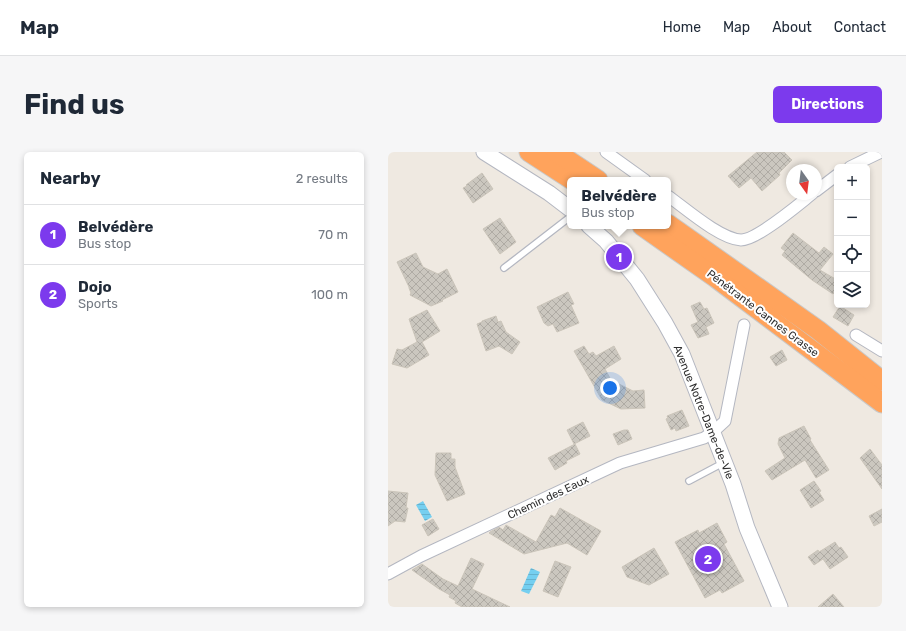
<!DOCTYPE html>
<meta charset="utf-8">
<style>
:root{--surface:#fff;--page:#f6f6f7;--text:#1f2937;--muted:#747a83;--line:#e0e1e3;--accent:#7c3aed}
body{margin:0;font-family:Rubik,sans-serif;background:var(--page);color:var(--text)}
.controls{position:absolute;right:12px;top:12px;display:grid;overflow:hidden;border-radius:6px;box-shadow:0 2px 6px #0003}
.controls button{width:36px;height:36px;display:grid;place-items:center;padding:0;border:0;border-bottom:1px solid var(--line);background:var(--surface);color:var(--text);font:20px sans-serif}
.compass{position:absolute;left:398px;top:12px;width:36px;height:36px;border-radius:50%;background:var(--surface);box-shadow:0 2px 6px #0003;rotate:166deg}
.you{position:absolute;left:222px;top:236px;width:14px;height:14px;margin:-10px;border:3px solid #fff;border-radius:50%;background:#1a73e8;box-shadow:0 0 0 6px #1a73e833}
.badge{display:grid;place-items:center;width:26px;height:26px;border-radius:50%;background:var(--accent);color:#fff;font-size:13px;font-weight:700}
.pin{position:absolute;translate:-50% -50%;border:2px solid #fff;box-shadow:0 1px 4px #0006}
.popup{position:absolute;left:179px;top:25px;width:104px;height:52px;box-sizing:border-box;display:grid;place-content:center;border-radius:6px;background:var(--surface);filter:drop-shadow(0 1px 3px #0005);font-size:13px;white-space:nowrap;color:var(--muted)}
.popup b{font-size:15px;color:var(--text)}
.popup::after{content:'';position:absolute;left:50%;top:100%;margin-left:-8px;border:8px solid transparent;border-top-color:var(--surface)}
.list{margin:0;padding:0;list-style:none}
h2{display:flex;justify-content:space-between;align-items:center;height:52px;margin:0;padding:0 16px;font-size:17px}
h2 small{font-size:13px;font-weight:400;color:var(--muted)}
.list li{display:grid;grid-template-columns:26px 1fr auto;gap:12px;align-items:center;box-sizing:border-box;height:60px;padding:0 16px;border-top:1px solid var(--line)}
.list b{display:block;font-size:15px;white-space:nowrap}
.list p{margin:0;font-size:13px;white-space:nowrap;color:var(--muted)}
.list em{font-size:13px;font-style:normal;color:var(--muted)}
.icon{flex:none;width:22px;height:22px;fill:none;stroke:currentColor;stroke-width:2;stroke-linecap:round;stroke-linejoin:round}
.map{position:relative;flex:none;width:494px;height:455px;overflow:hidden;border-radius:6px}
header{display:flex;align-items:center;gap:24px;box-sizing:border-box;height:56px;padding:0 20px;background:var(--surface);border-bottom:1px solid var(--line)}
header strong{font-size:19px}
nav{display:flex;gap:22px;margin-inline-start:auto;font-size:14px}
.intro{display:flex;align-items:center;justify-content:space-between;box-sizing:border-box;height:96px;padding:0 24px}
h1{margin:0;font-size:28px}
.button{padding:10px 18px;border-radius:6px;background:var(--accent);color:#fff;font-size:14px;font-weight:700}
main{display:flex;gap:24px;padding:0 24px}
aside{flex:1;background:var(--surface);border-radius:6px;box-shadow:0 2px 6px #0003}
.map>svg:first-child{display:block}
.water{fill:url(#water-rules)}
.building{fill:url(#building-cross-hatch);stroke:#cbc5ba}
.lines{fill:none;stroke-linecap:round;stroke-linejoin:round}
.lane-casing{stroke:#b4b7c1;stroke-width:8}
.street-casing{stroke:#b4b7c1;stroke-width:13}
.secondary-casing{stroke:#b4b7c1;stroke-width:17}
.highway-casing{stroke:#c9c9c9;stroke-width:21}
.lane{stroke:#fff;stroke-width:5.5}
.street{stroke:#fff;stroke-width:11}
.secondary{stroke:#fff;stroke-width:15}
.highway{stroke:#ffa35c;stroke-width:19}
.labels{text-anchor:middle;stroke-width:4;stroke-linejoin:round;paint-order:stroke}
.street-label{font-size:11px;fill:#2e2e2e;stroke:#fff}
</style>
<header>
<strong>Map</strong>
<nav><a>Home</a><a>Map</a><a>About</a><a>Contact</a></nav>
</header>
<div class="intro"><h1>Find us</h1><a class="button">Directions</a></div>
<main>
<aside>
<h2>Nearby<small>2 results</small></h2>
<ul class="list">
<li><span class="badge">1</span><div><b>Belvédère</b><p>Bus stop</p></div><em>70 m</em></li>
<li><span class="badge">2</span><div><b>Dojo</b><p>Sports</p></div><em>100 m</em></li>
</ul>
</aside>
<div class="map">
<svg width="494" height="455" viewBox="0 0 494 455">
<defs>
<pattern id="water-rules" width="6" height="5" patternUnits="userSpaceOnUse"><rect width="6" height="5" fill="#75cff0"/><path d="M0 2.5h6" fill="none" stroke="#66b2ce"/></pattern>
<pattern id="building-cross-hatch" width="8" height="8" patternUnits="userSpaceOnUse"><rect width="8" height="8" fill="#cbc7bf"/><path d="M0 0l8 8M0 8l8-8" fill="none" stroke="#afaba4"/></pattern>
</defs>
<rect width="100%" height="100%" fill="#efe9e1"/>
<g class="water">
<polygon points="35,349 44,365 37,369 28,353"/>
<polygon points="143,416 152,420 141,442 133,439"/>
</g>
<g class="building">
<polygon points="369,0 396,0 404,8 391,21 392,23 374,39 363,26 351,36 340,24"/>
<polygon points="94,21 105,37 85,51 75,36 79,34 78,33"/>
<polygon points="112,66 128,90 112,102 95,77"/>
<polygon points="405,81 431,101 436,95 445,102 432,118 449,128 449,136 445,142 424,128 394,103 397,99 393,96"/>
<polygon points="28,101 35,115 50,122 59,117 70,140 54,148 55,149 43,154 22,143 23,141 21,136 21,135 9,110"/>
<polygon points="180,140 186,152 183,153 191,171 169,180 165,172 160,174 156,171 149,155"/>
<polygon points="312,150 316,157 319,156 326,171 318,175 321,182 310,186 303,173 310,170 303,154"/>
<polygon points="452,154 466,163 460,174 445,165"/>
<polygon points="39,158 52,179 34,190 41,203 19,216 4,212 9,197 14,198 29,190 21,167"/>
<polygon points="108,164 110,170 113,169 118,180 132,190 124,202 111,194 98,199 89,172 94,170 94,169"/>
<polygon points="196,194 201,202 205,200 208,204 226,194 233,207 217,217 223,228 245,239 256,238 257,256 233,257 214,248 186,199"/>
<polygon points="394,198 399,208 388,214 382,205"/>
<polygon points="294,258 301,274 288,279 287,276 283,278 278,267 280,266 279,264"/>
<polygon points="195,270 202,284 186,292 179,278"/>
<polygon points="416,274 423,287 422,288 441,318 428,326 417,308 384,328 377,319 397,306 390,292 391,286"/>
<polygon points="236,278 240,278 244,287 230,293 225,282"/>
<polygon points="187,292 192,302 178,309 179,311 167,318 160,306"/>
<polygon points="482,297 494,313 494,337 472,306"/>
<polygon points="48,301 63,301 63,307 67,307 67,315 77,342 59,349 47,323"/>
<polygon points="426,329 433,339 431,340 436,348 423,356 412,338"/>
<polygon points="0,339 20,341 18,356 20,356 17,370 7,369 0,374"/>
<polygon points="172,356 213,379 199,403 179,391 136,402 101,381 102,380 111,375 115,378 118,373 148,390 163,363 167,365"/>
<polygon points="494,357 494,370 486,374 481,364"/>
<polygon points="45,367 51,377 40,384 34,373"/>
<polygon points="329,371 339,390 336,392 356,429 334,441 332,438 317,446 287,390 310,378 311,381"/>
<polygon points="447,390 451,396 453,395 460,405 442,417 435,407 426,413 420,405 430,398 431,400"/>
<polygon points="266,396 281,422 261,433 239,425 234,415"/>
<polygon points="83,406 96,412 84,437 122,455 74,455 67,451 68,449 61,445 62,443 51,437 24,418 34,412 55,427 70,434"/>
<polygon points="167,409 183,415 170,445 155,439"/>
<polygon points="445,442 456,455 430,455"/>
</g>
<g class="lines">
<g class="lane-casing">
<g id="lane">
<polyline points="116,116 182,65"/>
<polyline points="301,329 335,311"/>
</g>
</g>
<g class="street-casing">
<g id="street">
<polyline points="218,0 257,28"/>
<polyline points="462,15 493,0"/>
<polyline points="428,39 449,23"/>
<path d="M280,44C297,56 332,87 353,88C369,88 410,53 424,42"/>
<polyline points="468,183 494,199"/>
<polyline points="0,422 33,404 232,311 316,286 325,280 337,269 356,173"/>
</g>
</g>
<g class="secondary-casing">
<g id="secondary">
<polyline points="96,0 161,41 182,57"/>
<polyline points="201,74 218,89 249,127 277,171 294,202 345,332 359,376 392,455"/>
</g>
</g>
<g class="highway-casing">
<g id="highway">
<polyline points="141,0 184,28"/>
<polyline points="168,0 210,28"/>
<polyline points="280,72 430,178 494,229"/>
<polyline points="254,74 328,126 494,251"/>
</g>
</g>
<use href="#lane" class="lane"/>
<use href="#street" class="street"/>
<use href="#secondary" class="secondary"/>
<use href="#highway" class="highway"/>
</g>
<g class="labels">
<g class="street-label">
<text transform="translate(375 161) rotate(37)" y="4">Pénétrante Cannes Grasse</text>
<text transform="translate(316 260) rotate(68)" y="4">Avenue Notre-Dame-de-Vie</text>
<text transform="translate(160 345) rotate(-25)" y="4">Chemin des Eaux</text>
</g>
</g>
</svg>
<div class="controls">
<button>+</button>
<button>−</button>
<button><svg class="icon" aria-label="locate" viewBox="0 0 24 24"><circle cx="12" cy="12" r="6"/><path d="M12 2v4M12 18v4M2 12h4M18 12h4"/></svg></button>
<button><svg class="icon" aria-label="layers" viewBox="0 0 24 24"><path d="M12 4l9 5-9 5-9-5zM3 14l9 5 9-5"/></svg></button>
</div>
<svg class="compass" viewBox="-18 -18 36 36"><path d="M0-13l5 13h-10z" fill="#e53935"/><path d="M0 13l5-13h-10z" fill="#747a83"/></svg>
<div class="you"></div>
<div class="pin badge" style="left:231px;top:105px">1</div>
<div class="popup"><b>Belvédère</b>Bus stop</div>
<div class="pin badge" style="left:320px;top:407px">2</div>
</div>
</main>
